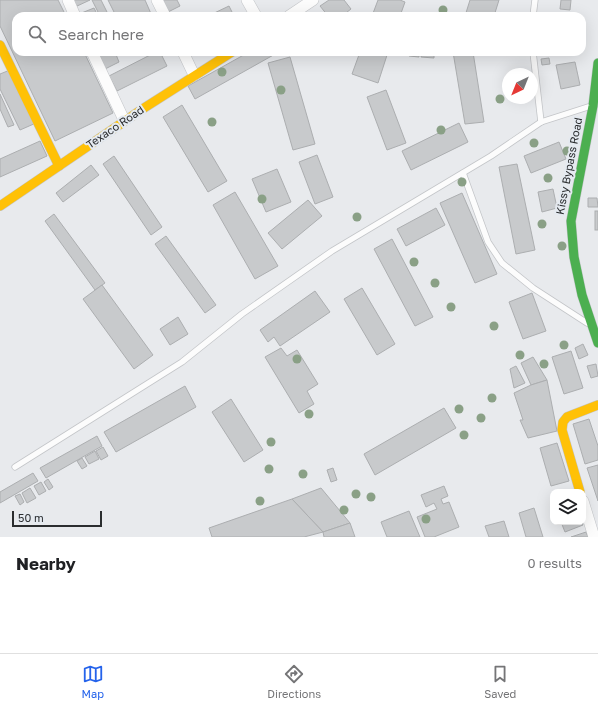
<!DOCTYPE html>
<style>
:root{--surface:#fff;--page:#f6f6f6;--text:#202124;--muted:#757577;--line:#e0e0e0;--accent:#2563eb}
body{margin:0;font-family:"Golos Text",sans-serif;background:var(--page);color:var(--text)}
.controls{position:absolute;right:12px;bottom:12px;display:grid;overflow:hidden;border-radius:8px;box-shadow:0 4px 16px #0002}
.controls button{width:36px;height:36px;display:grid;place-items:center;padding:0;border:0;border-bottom:1px solid var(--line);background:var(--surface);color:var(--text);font:20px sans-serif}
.compass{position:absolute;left:502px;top:68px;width:36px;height:36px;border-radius:50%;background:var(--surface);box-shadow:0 4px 16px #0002;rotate:223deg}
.scale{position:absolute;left:12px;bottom:10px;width:90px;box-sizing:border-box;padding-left:4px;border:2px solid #2b2d2f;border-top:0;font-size:11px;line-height:14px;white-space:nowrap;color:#2b2d2f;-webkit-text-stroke:3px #e5eaf0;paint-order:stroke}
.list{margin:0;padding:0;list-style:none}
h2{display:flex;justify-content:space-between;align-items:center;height:52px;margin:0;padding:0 16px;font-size:17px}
h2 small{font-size:13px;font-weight:400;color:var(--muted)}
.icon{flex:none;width:22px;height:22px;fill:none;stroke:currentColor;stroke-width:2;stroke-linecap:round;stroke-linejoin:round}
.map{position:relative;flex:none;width:598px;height:537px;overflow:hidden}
.search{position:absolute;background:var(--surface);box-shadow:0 4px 16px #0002;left:12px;right:12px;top:12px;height:44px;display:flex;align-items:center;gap:10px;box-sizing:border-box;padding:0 14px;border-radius:12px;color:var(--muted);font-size:15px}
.sheet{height:116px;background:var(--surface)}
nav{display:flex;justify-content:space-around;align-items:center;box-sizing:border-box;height:56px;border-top:1px solid var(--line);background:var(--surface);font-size:11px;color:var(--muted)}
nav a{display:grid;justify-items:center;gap:2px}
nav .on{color:var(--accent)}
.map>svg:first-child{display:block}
.building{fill:#c8cacc;stroke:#acaeb0}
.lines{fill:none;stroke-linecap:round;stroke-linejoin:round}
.lane-casing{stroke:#c3c5c8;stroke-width:7}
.street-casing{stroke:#c3c5c8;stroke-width:12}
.fast-casing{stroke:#c3c5c8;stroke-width:10}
.slow-casing{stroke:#c3c5c8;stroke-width:10}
.lane{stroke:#fcfcfc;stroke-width:5.5}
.street{stroke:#fcfcfc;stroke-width:11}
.fast{stroke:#4caf50;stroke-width:9}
.slow{stroke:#ffc107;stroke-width:9}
.tree{fill:#8aa086}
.labels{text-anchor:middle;stroke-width:4;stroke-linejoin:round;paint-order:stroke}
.street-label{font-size:11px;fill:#2b2d2f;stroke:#e5eaf0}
</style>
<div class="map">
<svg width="598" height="537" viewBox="0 0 598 537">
<rect width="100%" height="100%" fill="#e8eaed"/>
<g class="building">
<polygon points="0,0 58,0 66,16 16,16 16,52 84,52 113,113 55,141 0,26"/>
<polygon points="72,0 90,0 75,7"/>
<polygon points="92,0 101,0 109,16 100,16"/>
<polygon points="108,0 145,0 152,16 116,16"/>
<polygon points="162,0 177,0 180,6 168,12"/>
<polygon points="329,0 344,0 351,9 342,16 328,16 320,6"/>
<polygon points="378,0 400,0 405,2 400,16 372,16"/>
<polygon points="470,0 499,0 494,16 465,16"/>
<polygon points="561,0 571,0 570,10 560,9"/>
<polygon points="229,6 234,16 208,16"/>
<polygon points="94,8 98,16 80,16 79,14"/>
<polygon points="97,52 115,52 119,62 105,69"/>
<polygon points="156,52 160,52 167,66 117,91 109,76"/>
<polygon points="249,52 276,52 277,53 195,99 188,86"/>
<polygon points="360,52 388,52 378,83 352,74"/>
<polygon points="409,52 419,52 419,57 409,56"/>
<polygon points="422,52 434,52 434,58 421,57"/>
<polygon points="453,52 473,52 484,122 465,124"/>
<polygon points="290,57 315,144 293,150 268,63"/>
<polygon points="549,58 550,64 542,65 541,59"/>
<polygon points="575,62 580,85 561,89 556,65"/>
<polygon points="10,70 36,123 20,130 0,89 0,74"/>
<polygon points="386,90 406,143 387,150 367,97"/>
<polygon points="0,94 14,125 8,127 0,109"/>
<polygon points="182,105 227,181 208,192 163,117"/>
<polygon points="459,123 468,142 411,170 402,151"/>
<polygon points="40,141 47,156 0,177 0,159"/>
<polygon points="559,142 566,159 531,173 524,156"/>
<polygon points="317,155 333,197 315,204 299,162"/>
<polygon points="114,156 162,227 151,235 103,164"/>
<polygon points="517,164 535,250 516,254 499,167"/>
<polygon points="91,165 99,175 63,202 56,193"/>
<polygon points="277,169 291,202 266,212 252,179"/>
<polygon points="553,189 557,208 542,212 538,192"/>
<polygon points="235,192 278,266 255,279 213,205"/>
<polygon points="462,193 497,274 475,283 440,203"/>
<polygon points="588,198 597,198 598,207 588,207"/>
<polygon points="308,200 322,216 282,249 268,233"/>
<polygon points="436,208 445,225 406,246 397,229"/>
<rect x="595" y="211" width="3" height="19"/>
<polygon points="54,214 105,283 95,290 45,221"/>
<polygon points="166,236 216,305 205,313 155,244"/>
<polygon points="392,239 433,317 415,326 374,249"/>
<polygon points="102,285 153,355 134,369 83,299"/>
<polygon points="362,288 395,344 377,355 344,299"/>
<polygon points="315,291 330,312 280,346 274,337 268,342 260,330"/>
<polygon points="532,293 546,331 523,339 509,302"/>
<polygon points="178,317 188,334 170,345 160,329"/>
<polygon points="583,344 588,355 579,359 575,348"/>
<polygon points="281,348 287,356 297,350 318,384 307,391 314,404 299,413 265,357"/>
<polygon points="571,351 583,388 564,394 552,357"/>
<polygon points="533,357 547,380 531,385 521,363"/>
<polygon points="596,364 598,376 591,378 587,366"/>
<polygon points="516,366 525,383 514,388 510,369"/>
<polygon points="547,380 557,431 528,438 520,420 523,420 514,393 531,385"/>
<polygon points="185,386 196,407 116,452 104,432"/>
<polygon points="231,399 263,450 244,462 212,412"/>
<polygon points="444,408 456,428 375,475 364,454"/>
<polygon points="589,419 598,446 598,460 585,464 573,424"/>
<polygon points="97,436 102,446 46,478 40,468"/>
<polygon points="557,443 569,481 551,486 540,448"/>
<polygon points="103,447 108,456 101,460 96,451"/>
<polygon points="95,451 99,459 89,464 85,457"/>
<polygon points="82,458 87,466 82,469 77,461"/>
<polygon points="598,465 598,501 587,468"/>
<polygon points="333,468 337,480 331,482 327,470"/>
<polygon points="33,473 38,481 0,503 0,492"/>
<polygon points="48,479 53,487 49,490 44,482"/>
<polygon points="41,482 46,491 39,495 34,486"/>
<polygon points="444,486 448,496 441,499 443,504 449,502 459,527 434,537 425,537 417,517 437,509 434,503 426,507 421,495"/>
<polygon points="30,488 36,498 27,503 22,493"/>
<polygon points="321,488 350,523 323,532 292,499"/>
<polygon points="20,494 24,502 20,505 15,496"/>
<polygon points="292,499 323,532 304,537 212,537 209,528"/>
<polygon points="534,508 543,537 526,537 519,513"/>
<polygon points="409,511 420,537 387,537 381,522"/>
<polygon points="504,521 509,537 489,537 485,526"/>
<polygon points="561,522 582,522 583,525 565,532"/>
<polygon points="350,523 355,537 324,537 323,532"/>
<polygon points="586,532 588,537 571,537"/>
</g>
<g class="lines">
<g class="lane-casing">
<g id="lane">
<polyline points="533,16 535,0"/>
<polyline points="533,52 541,122"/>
<polyline points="463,173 488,242 502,263 533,288 587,323"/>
<polyline points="15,467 182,362 242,314 332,251 491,156 541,122 591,106"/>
</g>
</g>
<g class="street-casing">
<g id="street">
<polyline points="68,0 75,16"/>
<polyline points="157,0 165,16"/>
<polyline points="247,0 256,16"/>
<polyline points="289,16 313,0"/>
<polyline points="92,52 124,120"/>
<polyline points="183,52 194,75"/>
<polyline points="583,501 594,537"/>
</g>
</g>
<g class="fast-casing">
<polyline id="fast" points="598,63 593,106 571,221 574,257 582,295 598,343"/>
</g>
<g class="slow-casing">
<g id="slow">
<polyline points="0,45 59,166"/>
<polyline points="0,206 144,108 232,52"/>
<polyline points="580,492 562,430 563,422 567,417 598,405"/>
</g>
</g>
<use href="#lane" class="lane"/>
<use href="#street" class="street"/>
<use href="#fast" class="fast"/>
<use href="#slow" class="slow"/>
</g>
<g class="tree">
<circle cx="443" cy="10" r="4.5"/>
<circle cx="222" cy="72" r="4.5"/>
<circle cx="281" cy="90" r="4.5"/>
<circle cx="500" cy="99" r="4.5"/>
<circle cx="212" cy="122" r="4.5"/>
<circle cx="441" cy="130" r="4.5"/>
<circle cx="534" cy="143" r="4.5"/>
<circle cx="567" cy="151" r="4.5"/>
<circle cx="548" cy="178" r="4.5"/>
<circle cx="462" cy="182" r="4.5"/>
<circle cx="262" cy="199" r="4.5"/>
<circle cx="357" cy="217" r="4.5"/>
<circle cx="542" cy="224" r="4.5"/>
<circle cx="562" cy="246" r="4.5"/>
<circle cx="414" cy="262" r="4.5"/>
<circle cx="435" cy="283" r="4.5"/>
<circle cx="451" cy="307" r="4.5"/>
<circle cx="494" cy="326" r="4.5"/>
<circle cx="564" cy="345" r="4.5"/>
<circle cx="520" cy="355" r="4.5"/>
<circle cx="297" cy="359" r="4.5"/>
<circle cx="544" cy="364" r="4.5"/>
<circle cx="492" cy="398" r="4.5"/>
<circle cx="459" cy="409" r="4.5"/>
<circle cx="309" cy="414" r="4.5"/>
<circle cx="481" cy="418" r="4.5"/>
<circle cx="464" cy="435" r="4.5"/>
<circle cx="271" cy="442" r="4.5"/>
<circle cx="269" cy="469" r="4.5"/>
<circle cx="303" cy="474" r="4.5"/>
<circle cx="356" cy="494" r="4.5"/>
<circle cx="371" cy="497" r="4.5"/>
<circle cx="260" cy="501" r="4.5"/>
<circle cx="344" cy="510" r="4.5"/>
<circle cx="426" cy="519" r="4.5"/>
</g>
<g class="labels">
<g class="street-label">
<text transform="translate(115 127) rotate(-34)" y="4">Texaco Road</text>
<text transform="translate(569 166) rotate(-79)" y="4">Kissy Bypass Road</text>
</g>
</g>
</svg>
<div class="controls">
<button><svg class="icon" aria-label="layers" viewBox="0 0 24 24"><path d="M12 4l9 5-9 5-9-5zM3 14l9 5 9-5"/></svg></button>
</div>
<svg class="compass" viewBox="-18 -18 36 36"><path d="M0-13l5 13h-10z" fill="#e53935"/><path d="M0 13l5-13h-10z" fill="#757577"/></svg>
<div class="scale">50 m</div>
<div class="search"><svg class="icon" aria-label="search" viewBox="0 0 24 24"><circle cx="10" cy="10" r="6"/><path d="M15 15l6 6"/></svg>Search here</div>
</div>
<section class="sheet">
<h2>Nearby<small>0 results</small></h2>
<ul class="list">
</ul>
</section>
<nav>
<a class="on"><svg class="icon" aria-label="map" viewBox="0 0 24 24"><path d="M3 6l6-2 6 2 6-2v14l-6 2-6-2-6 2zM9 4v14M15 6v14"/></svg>Map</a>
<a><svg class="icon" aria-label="directions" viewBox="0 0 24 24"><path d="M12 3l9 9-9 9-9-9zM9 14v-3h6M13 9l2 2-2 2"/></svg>Directions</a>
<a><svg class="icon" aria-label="saved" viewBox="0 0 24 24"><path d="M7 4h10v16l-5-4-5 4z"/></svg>Saved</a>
</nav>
